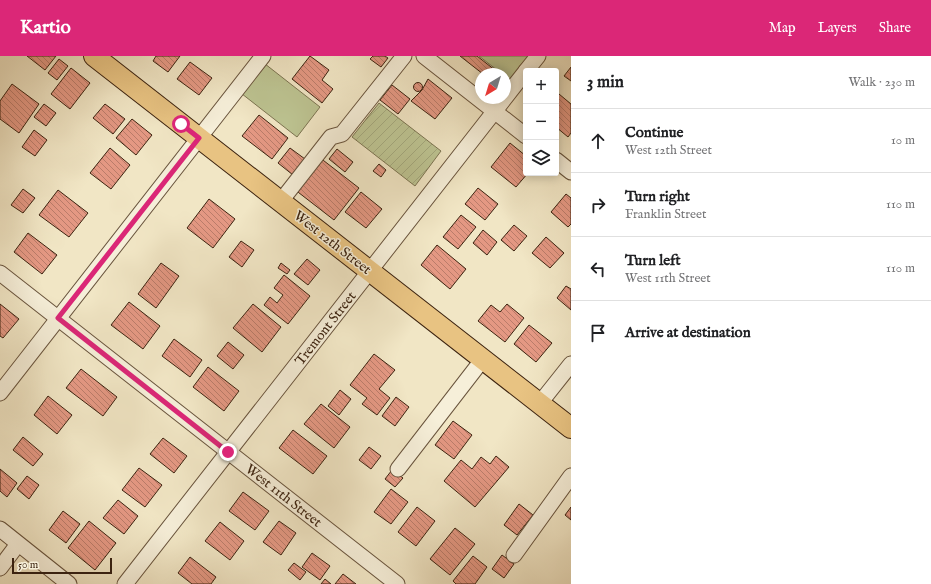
<!DOCTYPE html>
<meta charset="utf-8">
<style>
:root{--surface:#fff;--page:#f2f2f2;--text:#202124;--muted:#757577;--line:#e0e0e0;--accent:#db2777}
body{margin:0;font-family:"IM FELL English",serif;background:var(--page);color:var(--text)}
.controls{position:absolute;right:12px;top:12px;display:grid;overflow:hidden;border-radius:4px;box-shadow:0 2px 10px #0003}
.controls button{width:36px;height:36px;display:grid;place-items:center;padding:0;border:0;border-bottom:1px solid var(--line);background:var(--surface);color:var(--text);font:20px sans-serif}
.compass{position:absolute;left:475px;top:12px;width:36px;height:36px;border-radius:50%;background:var(--surface);box-shadow:0 2px 10px #0003;rotate:218deg}
.scale{position:absolute;left:12px;bottom:10px;width:100px;box-sizing:border-box;padding-left:4px;border:2px solid #3c2310;border-top:0;font-size:11px;line-height:14px;white-space:nowrap;color:#3c2310;-webkit-text-stroke:3px #f6efd9;paint-order:stroke}
.stop{position:absolute;width:12px;height:12px;margin:-9px;border:3px solid #db2777;border-radius:50%;background:#fff}
.stop.end{background:#db2777;border-color:#fff;box-shadow:0 1px 4px #0008}
.list{margin:0;padding:0;list-style:none}
h2{display:flex;justify-content:space-between;align-items:center;height:52px;margin:0;padding:0 16px;font-size:17px}
h2 small{font-size:13px;font-weight:400;color:var(--muted)}
.list li{display:grid;grid-template-columns:26px 1fr auto;gap:12px;align-items:center;box-sizing:border-box;height:64px;padding:0 16px;border-top:1px solid var(--line)}
.list b{display:block;font-size:15px;white-space:nowrap}
.list p{margin:0;font-size:13px;white-space:nowrap;color:var(--muted)}
.list em{font-size:13px;font-style:normal;color:var(--muted)}
.icon{flex:none;width:22px;height:22px;fill:none;stroke:currentColor;stroke-width:2;stroke-linecap:round;stroke-linejoin:round}
.map{position:relative;flex:none;width:571px;height:528px;overflow:hidden}
header{display:flex;align-items:center;gap:24px;box-sizing:border-box;height:56px;padding:0 20px;background:var(--accent);color:#fff}
header strong{font-size:19px}
nav{display:flex;gap:22px;margin-inline-start:auto;font-size:14px}
main{display:flex}
aside{flex:1;background:var(--surface)}
.map>svg:first-child{display:block}
.green{fill:#bdc492;stroke:#7c7451}
.garden{fill:url(#garden-furrows);stroke:#7c7451}
.building{fill:url(#building-back-hatch);stroke:#3c2310}
.lines{fill:none;stroke-linecap:round;stroke-linejoin:round}
.minor-casing{stroke:#69543d;stroke-width:17}
.major-casing{stroke:#3c2310;stroke-width:22}
.minor{stroke:#f6efd9;stroke-width:15}
.major{stroke:#e8c382;stroke-width:20}
.route{stroke:#db2777;stroke-width:5}
.labels{text-anchor:middle;stroke-width:3;stroke-linejoin:round;paint-order:stroke}
.street-label{font-size:14px;fill:#3c2310;stroke:#f6efd9}
</style>
<header>
<strong>Kartio</strong>
<nav><a>Map</a><a>Layers</a><a>Share</a></nav>
</header>
<main>
<div class="map">
<svg width="571" height="528" viewBox="0 0 571 528">
<defs>
<pattern id="garden-furrows" width="10" height="10" patternUnits="userSpaceOnUse"><rect width="10" height="10" fill="#bdc492"/><path d="M-1 1l2-2M0 10L10 0M9 11l2-2" fill="none" stroke="#a3a87d"/></pattern>
<pattern id="building-back-hatch" width="6" height="6" patternUnits="userSpaceOnUse"><rect width="6" height="6" fill="#e49883"/><path d="M-1 5l2 2M0 0l6 6M5-1l2 2" fill="none" stroke="#ba7c6a"/></pattern>
</defs>
<rect width="100%" height="100%" fill="#f1e6c5"/>
<filter id="stains"><feTurbulence type="fractalNoise" baseFrequency=".005" numOctaves="4"/><feColorMatrix values="0 0 0 0 .2 0 0 0 0 .09 0 0 0 0 .02 0 0 0 .5 -.17"/></filter>
<radialGradient id="worn" r=".72"><stop offset=".6" stop-color="#630" stop-opacity="0"/><stop offset="1" stop-color="#630" stop-opacity=".3"/></radialGradient>
<g class="green">
<polygon points="479,0 538,0 516,29 505,20 505,18 502,18"/>
<polygon points="260,4 320,51 297,81 237,34"/>
</g>
<polygon class="garden" points="379,47 441,95 415,130 352,81"/>
<g class="building">
<polygon points="27,0 56,0 45,14"/>
<polygon points="156,0 180,0 168,16 153,5"/>
<polygon points="310,0 329,14 322,24 333,33 322,47 292,23"/>
<polygon points="373,0 385,0 388,2 381,11 370,3"/>
<polygon points="460,0 477,0 500,18 483,18"/>
<polygon points="59,3 68,10 57,24 48,17"/>
<polygon points="190,6 212,22 199,39 177,23"/>
<polygon points="571,11 571,25 564,20"/>
<polygon points="71,12 90,27 70,53 51,38"/>
<polygon points="428,23 452,42 435,63 411,45 422,34"/>
<circle cx="418" cy="31" r="4.5"/>
<polygon points="12,28 39,48 19,77 0,63 0,45"/>
<polygon points="392,29 410,43 398,58 380,44"/>
<polygon points="559,38 571,48 571,77 568,81 556,71 556,42"/>
<polygon points="44,48 56,57 46,70 34,61"/>
<polygon points="105,48 125,63 113,78 93,62"/>
<polygon points="259,59 288,82 272,103 242,80"/>
<polygon points="132,63 152,79 136,99 116,82"/>
<polygon points="34,74 47,84 35,100 22,91"/>
<polygon points="510,87 526,100 526,117 528,117 516,131 491,111"/>
<polygon points="110,92 130,109 111,133 90,117"/>
<polygon points="290,92 305,103 293,119 278,107"/>
<polygon points="337,93 353,106 345,116 329,103"/>
<polygon points="319,101 359,132 334,164 294,133"/>
<polygon points="379,108 386,114 381,121 373,115"/>
<polygon points="478,132 498,148 485,164 465,148"/>
<polygon points="23,133 35,142 23,157 11,149"/>
<polygon points="58,134 88,157 69,181 39,159"/>
<polygon points="361,136 382,153 366,172 345,156"/>
<polygon points="566,138 571,142 571,168 568,171 551,156"/>
<polygon points="209,143 235,163 213,192 187,172"/>
<polygon points="461,159 476,171 458,193 443,181"/>
<polygon points="514,169 527,180 514,195 501,184"/>
<polygon points="483,174 497,186 487,199 473,187"/>
<polygon points="28,177 57,199 42,218 14,196"/>
<polygon points="546,181 564,197 550,212 532,197"/>
<polygon points="241,185 254,194 242,211 229,201"/>
<polygon points="437,189 466,213 450,233 421,209"/>
<polygon points="307,203 320,214 308,229 294,218"/>
<polygon points="161,207 179,220 156,252 138,238"/>
<polygon points="281,207 290,214 287,218 278,212"/>
<polygon points="284,219 310,240 288,268 264,249 270,241 277,247 283,239 274,232"/>
<polygon points="566,230 571,233 571,254 557,242"/>
<polygon points="129,246 160,270 143,293 111,269"/>
<polygon points="0,248 19,263 3,282 0,280"/>
<polygon points="253,248 281,271 262,296 233,272"/>
<polygon points="507,248 524,262 505,286 478,265 491,249 500,256"/>
<polygon points="529,269 552,287 536,306 514,288"/>
<polygon points="174,283 202,304 190,321 162,300"/>
<polygon points="228,286 244,299 233,313 217,300"/>
<polygon points="374,298 395,314 379,333 390,342 377,359 362,348 367,342 350,329"/>
<polygon points="208,311 239,335 224,355 193,331"/>
<polygon points="81,313 117,341 103,360 66,332"/>
<polygon points="340,334 351,343 339,359 328,350"/>
<polygon points="48,340 72,359 57,378 34,359"/>
<polygon points="396,341 409,351 395,370 382,360"/>
<polygon points="321,348 350,371 334,392 304,368"/>
<polygon points="453,365 472,379 454,403 435,389"/>
<polygon points="293,374 327,400 313,418 279,392"/>
<polygon points="23,381 43,398 33,410 13,394"/>
<polygon points="163,382 187,400 174,417 150,398"/>
<polygon points="369,391 381,400 371,413 359,404"/>
<polygon points="496,400 509,411 475,451 444,425 461,404 472,413 481,401 490,408"/>
<polygon points="139,412 162,429 145,451 122,434"/>
<polygon points="0,413 17,427 7,441 0,435"/>
<polygon points="392,414 403,422 395,431 385,423"/>
<polygon points="27,420 39,429 29,443 17,433"/>
<polygon points="391,433 408,446 391,468 374,456"/>
<polygon points="243,436 269,455 255,474 229,455"/>
<polygon points="118,444 138,460 124,478 103,462"/>
<polygon points="519,448 533,459 517,479 504,469"/>
<polygon points="417,451 435,465 416,490 398,476"/>
<polygon points="571,451 571,464 565,459"/>
<polygon points="63,455 80,468 66,487 49,474"/>
<polygon points="89,465 116,487 95,514 68,492"/>
<polygon points="279,465 296,477 281,499 263,486"/>
<polygon points="220,466 244,485 230,504 205,485"/>
<polygon points="455,472 475,488 450,519 430,503"/>
<polygon points="312,497 330,510 320,524 302,511"/>
<polygon points="502,499 514,508 504,522 492,513"/>
<polygon points="473,500 487,511 475,528 456,528 453,525"/>
<polygon points="190,501 216,521 211,528 192,528 178,517"/>
<polygon points="294,507 306,516 300,524 288,514"/>
<polygon points="343,518 356,528 335,528"/>
<polygon points="325,523 331,528 321,528"/>
</g>
<g class="lines">
<g class="minor-casing">
<g id="minor">
<polyline points="424,0 526,80"/>
<polyline points="526,15 538,0"/>
<polyline points="556,104 571,116"/>
<polyline points="281,145 331,81 342,78 404,0"/>
<polyline points="0,217 397,528"/>
<polyline points="0,337 263,0"/>
<polyline points="540,347 571,308"/>
<polyline points="398,413 483,303"/>
<polyline points="0,473 69,528"/>
<polyline points="514,499 571,420"/>
<polyline points="0,512 18,488"/>
<polyline points="125,528 526,15"/>
</g>
</g>
<g class="major-casing">
<polyline id="major" points="94,0 571,372"/>
</g>
<use href="#minor" class="minor"/>
<use href="#major" class="major"/>
</g>
<g class="lines">
<polyline class="route" points="181,68 199,82 58,262 228,396"/>
</g>
<g class="labels">
<g class="street-label">
<text transform="translate(333 186) rotate(38)" y="5">West 12th Street</text>
<text transform="translate(325 272) rotate(-52)" y="5">Tremont Street</text>
<text transform="translate(284 439) rotate(38)" y="5">West 11th Street</text>
</g>
</g>
<rect width="100%" height="100%" filter="url(#stains)"/>
<rect width="100%" height="100%" fill="url(#worn)"/>
</svg>
<div class="controls">
<button>+</button>
<button>−</button>
<button><svg class="icon" aria-label="layers" viewBox="0 0 24 24"><path d="M12 4l9 5-9 5-9-5zM3 14l9 5 9-5"/></svg></button>
</div>
<svg class="compass" viewBox="-18 -18 36 36"><path d="M0-13l5 13h-10z" fill="#e53935"/><path d="M0 13l5-13h-10z" fill="#757577"/></svg>
<div class="scale">50 m</div>
<div class="stop" style="left:181px;top:68px"></div>
<div class="stop end" style="left:228px;top:396px"></div>
</div>
<aside>
<h2>3 min<small>Walk · 230 m</small></h2>
<ul class="list">
<li><svg class="icon" aria-label="ahead" viewBox="0 0 24 24"><path d="M12 20V5M6 11l6-6 6 6"/></svg><div><b>Continue</b><p>West 12th Street</p></div><em>10 m</em></li>
<li><svg class="icon" aria-label="right" viewBox="0 0 24 24"><path d="M7 20v-9h11M14 6l5 5-5 5"/></svg><div><b>Turn right</b><p>Franklin Street</p></div><em>110 m</em></li>
<li><svg class="icon" aria-label="left" viewBox="0 0 24 24"><path d="M17 20v-9H6M10 6l-5 5 5 5"/></svg><div><b>Turn left</b><p>West 11th Street</p></div><em>110 m</em></li>
<li><svg class="icon" aria-label="arrive" viewBox="0 0 24 24"><path d="M6 21V4h12l-3 4 3 4H6"/></svg><div><b>Arrive at destination</b></div></li>
</ul>
</aside>
</main>
